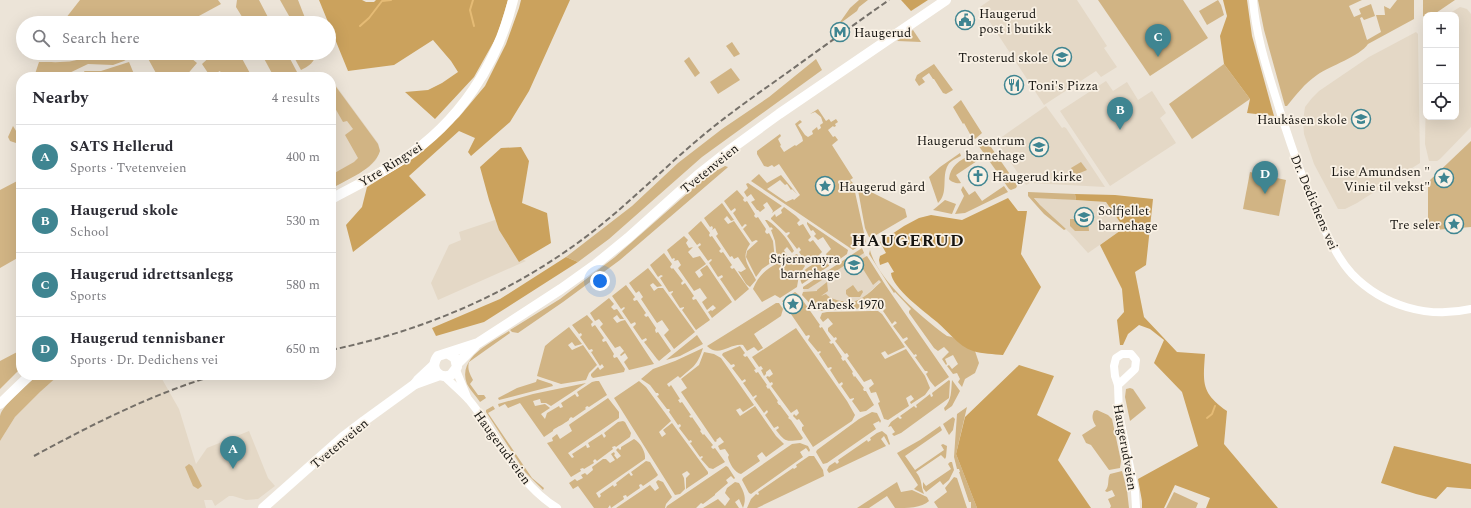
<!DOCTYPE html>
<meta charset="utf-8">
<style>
:root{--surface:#fff;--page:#f7f7f7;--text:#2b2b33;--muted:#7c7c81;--line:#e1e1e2;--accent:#3f8591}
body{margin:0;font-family:Spectral,serif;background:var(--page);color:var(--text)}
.controls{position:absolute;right:12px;top:12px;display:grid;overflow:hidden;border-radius:8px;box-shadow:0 4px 16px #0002}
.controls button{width:36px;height:36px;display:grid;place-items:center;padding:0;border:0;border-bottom:1px solid var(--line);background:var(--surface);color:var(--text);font:20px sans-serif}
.you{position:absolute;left:600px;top:281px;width:14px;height:14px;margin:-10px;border:3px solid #fff;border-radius:50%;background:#1a73e8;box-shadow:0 0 0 6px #1a73e833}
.badge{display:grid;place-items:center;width:26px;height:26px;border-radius:50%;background:var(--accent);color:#fff;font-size:13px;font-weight:700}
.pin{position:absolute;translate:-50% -33px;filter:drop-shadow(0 1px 2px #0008)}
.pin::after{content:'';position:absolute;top:21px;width:14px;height:12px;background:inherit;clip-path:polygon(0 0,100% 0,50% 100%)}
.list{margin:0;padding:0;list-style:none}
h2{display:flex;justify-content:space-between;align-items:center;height:52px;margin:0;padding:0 16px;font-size:17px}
h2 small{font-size:13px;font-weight:400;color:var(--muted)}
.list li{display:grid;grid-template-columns:26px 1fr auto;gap:12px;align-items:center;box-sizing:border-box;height:64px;padding:0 16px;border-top:1px solid var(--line)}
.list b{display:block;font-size:15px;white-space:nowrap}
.list p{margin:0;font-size:13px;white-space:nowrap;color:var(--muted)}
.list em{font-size:13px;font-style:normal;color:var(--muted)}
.icon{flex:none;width:22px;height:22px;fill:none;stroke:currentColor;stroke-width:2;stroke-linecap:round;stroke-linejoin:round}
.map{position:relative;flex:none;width:1471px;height:508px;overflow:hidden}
.search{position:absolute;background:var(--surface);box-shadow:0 4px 16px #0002;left:16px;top:16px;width:320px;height:44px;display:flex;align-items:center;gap:10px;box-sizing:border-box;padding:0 14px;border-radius:22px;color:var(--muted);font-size:15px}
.panel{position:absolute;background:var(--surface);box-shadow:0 4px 16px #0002;left:16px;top:72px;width:320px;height:308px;border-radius:16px}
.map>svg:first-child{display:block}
.built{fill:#e4d8c6}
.green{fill:#d1b484}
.forest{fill:#cba25d}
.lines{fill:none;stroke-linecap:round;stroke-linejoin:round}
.stream{stroke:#e5bb75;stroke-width:2}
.tertiary{stroke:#fff;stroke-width:8}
.secondary{stroke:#fff;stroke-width:10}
.rail{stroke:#757069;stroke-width:2;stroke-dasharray:6 3;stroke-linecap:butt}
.labels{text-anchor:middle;stroke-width:3.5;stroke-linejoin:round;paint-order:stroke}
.poi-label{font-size:13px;fill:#171511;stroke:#f9f1e5;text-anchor:start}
.street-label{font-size:13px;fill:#171511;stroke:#f9f1e5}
.district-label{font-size:17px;font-weight:bold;letter-spacing:1px;fill:#171511;stroke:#f9f1e5}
</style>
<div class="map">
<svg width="1471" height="508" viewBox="0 0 1471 508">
<rect width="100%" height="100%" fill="#ece4d8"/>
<g class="built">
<polygon points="990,0 1077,0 1107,46 1104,48 1117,67 1101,77 1096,71 1044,105 980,7"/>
<polygon points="1460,7 1467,9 1471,14 1471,127 1440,159 1437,161 1429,161 1425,144 1426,90 1426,117 1456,117 1456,15 1447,15"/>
<polygon points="1416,32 1418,34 1420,163 1357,203 1345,209 1338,209 1314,164 1304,134 1303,121 1305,107 1312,98 1319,91 1369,57"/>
<polygon points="331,80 334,83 378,143 380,150 376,160 369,167 331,189"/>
<polygon points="1106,81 1113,91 1127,82 1138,100 1152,91 1166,113 1160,118 1176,143 1110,186 1060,111"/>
<polygon points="1046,106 1062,128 1064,127 1066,128 1105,187 1030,183 1026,185 996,141"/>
<polygon points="1034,197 1106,202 1124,228 1088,253 1070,233 1040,205"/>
<polygon points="498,219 522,259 526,261 438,300 431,283 449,245 461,240 459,232"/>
<polygon points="862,250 881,281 862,299 815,308 803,294 804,287"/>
<polygon points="59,375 156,375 162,379 179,409 196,464 207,448 249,431 268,478 275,486 258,499 246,500 233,496 229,496 215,506 212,500 204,500 206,508 0,508 0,441 15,417 40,392"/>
</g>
<g class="green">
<polygon points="80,0 218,0 221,4 186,23 62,23"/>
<polygon points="237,0 259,0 271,23 240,23 244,20 236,7"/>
<polygon points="280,0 298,0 307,23 293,23"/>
<polygon points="859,0 868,0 859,7 857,11 838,25 850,8"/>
<polygon points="1098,0 1183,0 1208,38 1150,76"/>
<polygon points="1218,0 1221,5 1224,15 1207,25 1199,11"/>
<path d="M1258,0H1362L1349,6L1354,17L1361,14L1359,9L1371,4L1375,16L1364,20L1362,17L1360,18L1367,40L1381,32L1376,15H1385L1384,6L1390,9L1397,0H1414V19L1368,44C1360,56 1330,66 1317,75C1304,84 1297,94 1287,106H1285L1264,30Z"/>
<polygon points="1423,0 1455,0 1433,15 1426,15 1426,18 1423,16"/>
<polygon points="913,30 921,42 897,41"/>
<polygon points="732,42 740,54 734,57 726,46"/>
<path d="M94,53C105,53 119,51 127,59L124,61L113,65L88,64L61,77H34L39,62C61,62 75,64 94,53Z"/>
<polygon points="145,53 185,53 197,63 185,77 153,77 157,75"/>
<polygon points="214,53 239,53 252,77 223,77 220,71 210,76 202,64"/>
<polygon points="261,53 287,53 297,72 289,77 274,77"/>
<path d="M305,53H316C315,62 309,66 301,70L295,59Z"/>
<polygon points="689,57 700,73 695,77 684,61"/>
<polygon points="816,59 822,70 702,157 609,239 578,262 566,257 632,206 678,163 722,129 769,97"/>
<polygon points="129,62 134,74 134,77 87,77 84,71 101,71"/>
<polygon points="934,64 953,90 946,94 943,93 934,79 933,79 929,73 922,78 925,82 919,86 915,80 917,75"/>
<polygon points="1224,64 1250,99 1192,139 1169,104"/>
<polygon points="731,68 740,80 718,94 710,82"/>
<path d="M331,80L378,144L380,151C374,170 347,179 331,189V175L354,162L358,158L345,135L353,129L347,121L343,122L331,101Z"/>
<polygon points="961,100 982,133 975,139 970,134 964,123 963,124 953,107"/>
<polygon points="818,109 826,121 829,119 831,122 836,119 838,122 835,124 836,126 834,127 833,126 828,130 833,137 835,136 838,140 832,145 853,178 850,180 853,183 866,242 853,250 751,181 759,174 767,183 781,175 797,194 792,189 791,190 787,184 785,185 780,180 767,189 786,202 793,199 794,200 800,195 779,164 774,167 772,165 768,167 764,166 757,154 757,151 780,134 781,136 778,139 781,145 780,146 784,152 795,145 796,146 803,141 802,137 795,124 800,120 802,122 798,125 805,135 808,137 813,134 812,131 817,127 818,130 821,128 820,125 823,123 821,117 815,112 810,114"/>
<polygon points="13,126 18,134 21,133 21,140 16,143 10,141 8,137"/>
<polygon points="984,139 986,140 1014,180 1017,186 1016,188 1011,190 1009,189 978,145"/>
<polygon points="1471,141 1471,227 1434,230 1428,226 1428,182"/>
<path d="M960,153L961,156C957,158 950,161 948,165C941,177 949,193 938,203L929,177L940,167Z"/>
<path d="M971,155L973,156L977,161L956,175L961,183C957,184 951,182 949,179C950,166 960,160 971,155Z"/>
<polygon points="1081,162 1087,170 1075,175 1071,168"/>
<polygon points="725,166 728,167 727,168 620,260 563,302 518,333 512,332 510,330 560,299 615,257 714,170 718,170"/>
<polygon points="1250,172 1286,180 1279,216 1243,209"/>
<polygon points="21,179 21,256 0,268 0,190"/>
<polygon points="748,183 782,206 772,213 773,211 767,202 763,205 765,208 760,212 758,210 757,210 751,202 755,200 751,194 747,197 744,192 748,188 746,184"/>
<polygon points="857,185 905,209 907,217 871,238 869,237 865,228"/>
<polygon points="963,186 969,195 975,191 982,201 1004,186 1008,192 965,213 955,214 964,196 961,190"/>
<polygon points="737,190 744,198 743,200 745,202 747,201 755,214 754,216 756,218 758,217 766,229 765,232 767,234 769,233 773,241 775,260 762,269 756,277 746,257 747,251 758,241 756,240 752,242 743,229 747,225 745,224 742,227 733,213 736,210 735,208 731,211 724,201"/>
<polygon points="1028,192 1075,194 1076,200 1034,198 1040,205 1066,229 1064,230 1044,214 1028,196"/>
<polygon points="945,200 956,204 952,214 933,210"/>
<path d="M722,203L734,220L731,221L727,216L724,219L728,224L734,221L750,244C740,258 749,266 756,280L750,287L746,284L738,271L741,272L746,269L738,257L734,259L732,256L730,257L716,236L718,234L715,228L712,230L713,228L712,226L710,227L704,218Z"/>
<path d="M784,207L796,216L800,220L797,223L799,226L803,224L811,237L808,240L810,242L813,240L822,252L819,255L821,258L824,256L829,264V266L802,284C797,275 805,269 812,265L810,263L808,265L799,252L801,250L799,247L797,249L787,236L790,233L789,232L786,233L771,219V218L775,214L776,217L782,213L781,210Z"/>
<polygon points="1070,219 1088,219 1089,231 1075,231 1070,226"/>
<path d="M765,220H767C779,228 787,238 794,251L792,253L787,247L784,250L787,256L777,260L775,241L771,230L773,229L771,227L770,228Z"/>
<polygon points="701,221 710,233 709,235 710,237 712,236 721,249 719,251 721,253 723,252 732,265 730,267 732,269 734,268 749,289 735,301 720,279 723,277 722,275 718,277 709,263 712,260 711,259 708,261 698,247 701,245 700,243 697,245 688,233"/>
<polygon points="807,222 848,250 847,254 833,264 831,263 826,254 831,249 823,237 818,240 814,236 816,234 813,230 811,231 807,224"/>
<polygon points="684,236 688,240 686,243 689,248 693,247 688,252 693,258 700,256 706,264 695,272 699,278 703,275 700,270 707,265 732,302 712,318 708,312 711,310 712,311 716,308 713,305 707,310 702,302 707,298 700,288 694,291 678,268 681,265 678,260 674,261 675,259 674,258 672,259 667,250"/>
<polygon points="862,248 864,253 808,289 803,289 803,287"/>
<path d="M870,250C877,279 923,319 947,336L952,337L975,351L979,363L975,373L965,379L962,387L958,382L960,379L957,373L953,374L947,366L949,365L952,369L958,364L953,355L945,359L947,364L946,365L942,359L949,352L944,347L938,351L934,348L909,313V311L911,309L895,292L894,293L869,254Z"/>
<polygon points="664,253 672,264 670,267 672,269 673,268 683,281 681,283 682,285 685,283 694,296 692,298 693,300 696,299 710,320 696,330 682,310 684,308 684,307 680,308 671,294 673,292 673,291 669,292 660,278 663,276 661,275 658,277 650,265"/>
<path d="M797,254L805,266L799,275L797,287L780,298L775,295L762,302L753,289C761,268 778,263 797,254Z"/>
<path d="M867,256L886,286L949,377L935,387L930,381L926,374L928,372L927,371H925L915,357L917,356L916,354L914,355L904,342L908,339L907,337L903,339L893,326L897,323L895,321L892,324L883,311L886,308L885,306L879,309L870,308L819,311L815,309L802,295L803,292L817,291V290L827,282L828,291L821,296L826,294C833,302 853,304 862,298C869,294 875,287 881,282L879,280L873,285L858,261Z"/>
<polygon points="648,268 662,286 657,287 653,283 650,285 654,291 658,288 663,288 695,332 674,349 664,335 669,330 662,320 657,323 641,299 643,297 639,291 636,293 629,283"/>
<polygon points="626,285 635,297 633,299 634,301 637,300 646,313 644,315 646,317 648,316 656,328 655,330 656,333 658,332 671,351 659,361 657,359 644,342 647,340 646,338 642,340 633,327 636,324 635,322 631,324 622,311 625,308 624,307 621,309 612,296"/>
<polygon points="853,285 858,292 862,290 863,292 860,297 849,297 846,294 846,290"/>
<polygon points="795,292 799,295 820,325 819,326 820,328 822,327 831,341 829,342 831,344 833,343 842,357 841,358 843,361 845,360 853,372 852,373 854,377 855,376 864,388 863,389 864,391 866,391 874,405 866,411 860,412 852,401 854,399 854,398 850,399 841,386 843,384 842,382 839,384 830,370 832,368 831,367 828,368 819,354 821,352 820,351 818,352 808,340 810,336 809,335 806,336 782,301"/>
<polygon points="609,298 614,304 611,307 614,310 617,309 624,319 620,319 617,315 613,318 617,323 621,321 625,320 654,364 629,370 624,362 628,358 625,353 621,356 620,355 624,351 620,346 615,348 600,327 603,324 599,319 595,321 590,313"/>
<path d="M776,303H779L783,309L781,316L754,334L763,348L758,351L754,347L747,351L743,345C730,343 719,358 707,346Z"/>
<polygon points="871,311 878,311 882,314 905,347 888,355 885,351 881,353 885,359 906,349 925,376 930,388 925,395 911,404 910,402 914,399 911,395 906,398 909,406 888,420 884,419 878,403 880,402 876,392 871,393 869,388 874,384 871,379 864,382 847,358 849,356 847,353 845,354 835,341 837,339 836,337 834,338 828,331 828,328 833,324 828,318 823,322 820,318 822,313 827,312"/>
<polygon points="587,315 593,322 591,324 592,327 595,325 604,338 602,340 603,342 606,341 614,354 613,356 614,358 617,357 625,369 624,372 593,378 591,376 591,374 598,367 600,370 604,367 602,364 600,366 591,352 593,351 592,349 589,350 580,337 582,335 581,333 579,334 572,325"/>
<polygon points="569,327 582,344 575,346 572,342 568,345 572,350 583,345 597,365 589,373 586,380 561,384 537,376 545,346 552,340"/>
<polygon points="796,328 847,401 855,415 852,421 813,447 802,430 802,427 804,426 799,419 797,420 793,416 794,414 796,416 799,413 797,409 791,413 771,386 773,384 772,382 770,383 766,377 768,376 769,377 773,374 770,369 766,372 766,374 764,376 761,370 763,369 761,366 759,367 752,357"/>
<path d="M509,331L510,333L469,362C467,369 470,374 473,380L470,384L478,395H484L486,398L480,402C476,396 470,390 467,384C457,357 491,343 509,331Z"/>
<polygon points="697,335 703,344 680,356 666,360"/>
<path d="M740,346L745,353L743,355L745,357L747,356L756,369L754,370L756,373L758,372L767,385L766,386L768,389L769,388L778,401L777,402L779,405H780L789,417L788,418L791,420L803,438L801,440C786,441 786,443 776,430L779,428L778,426L774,428L765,415L768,412L767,410L764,413L754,399L757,396L756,395L753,397L743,383L746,381L745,379L742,381L732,368L735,366L734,364L731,365L722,355L723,353Z"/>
<path d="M703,348C697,366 694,366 680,378L678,376L667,384L669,387L671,385L680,399L678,400L680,403L682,402L691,415L689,416L691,418L692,417L701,430L700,431L703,435L704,434L713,445L711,447L713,449L715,448L725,462L713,469L709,468L701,459L703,457L702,456L700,457L690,443L692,442L691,440L689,441L679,428L681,426L680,424L678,425L669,412L670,410L669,409H667L657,396L659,395L658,393H656L650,385L641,379L653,369L675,361Z"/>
<polygon points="21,350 21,368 0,389 0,361"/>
<path d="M704,352L714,354L721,358L754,405L743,412L740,408L736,410L740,416L755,406L776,436L784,444L766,457L762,452L757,456L760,461L741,474C735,473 729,463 728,457L729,455L725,449L720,450L718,446L724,442L720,437L716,440L717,441L715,442L681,392L687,388L681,379L699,365Z"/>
<path d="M38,375H59L40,392L15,417L0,441C0,433 0,424 0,416C2,405 30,382 38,375Z"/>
<polygon points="537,379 552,384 553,386 499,400 498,398 517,388 536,382"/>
<polygon points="949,380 950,381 949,398 901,433 894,436 892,434 895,432 891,426 888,427 891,422 898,417 900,419 902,418 900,416 914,406 916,408 917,407 916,405 930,394 931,397 933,396 932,393"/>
<path d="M952,380L960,391L952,406L945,411L944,408C952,400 951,391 952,380Z"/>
<path d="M596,381H599L607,395L589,407L587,406L585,408L586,409L573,418L571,417L569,419V420C564,424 557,427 553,430V431L544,437L520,403L508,408L505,404L499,407L498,404L533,394L586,383L551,406L546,403H541L540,399L533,401L535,406L545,404L550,408L541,414L545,419L547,413L559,406L560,408L563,407L561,403L575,394L577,397L579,396L577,392L592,382Z"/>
<polygon points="639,381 646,387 671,421 659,432 662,437 666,434 663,430 672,423 708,472 708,474 686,489 686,478 690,474 687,471 682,474 684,478 685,489 680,494 675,495 614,398"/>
<polygon points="1130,388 1133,389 1146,408 1130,421 1125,397 1126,389"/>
<polygon points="608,398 619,412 619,418 568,453 572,458 574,457 572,454 586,445 587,448 590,447 588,443 602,434 604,438 606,436 604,433 618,422 623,421 625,422 631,433 630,437 616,447 615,446 612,447 613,449 597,461 595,459 593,461 594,463 584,469 583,468 580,469 581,471 571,477 547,443 553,441 552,438 557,434 560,439 572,431 569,425 570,424"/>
<polygon points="493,406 495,409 488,413 532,478 544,488 543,490 525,472 486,412 486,410"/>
<polygon points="967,407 956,454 977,508 971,508 971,502 969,502 959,472 960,472 959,469 957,469 954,457 957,414"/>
<path d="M1097,410L1108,415L1112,419L1121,461L1120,468L1109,470L1091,445L1086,443L1082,435L1096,426C1093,421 1091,417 1094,411Z"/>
<polygon points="872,412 877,413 881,421 880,423 879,421 873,424 876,429 827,463 823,464 816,452 817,450 859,419"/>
<polygon points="953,417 955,419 953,430 949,435 943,424"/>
<path d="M940,426L942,430L941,431L905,456L915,470L944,450L941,445L943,444L947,446L946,457L945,459L941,455L916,472C923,481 920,484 924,494L914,489L918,485L897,453L920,440Z"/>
<polygon points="882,431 887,435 890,444 889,445 884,436 881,439 886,446 829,473 827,470 829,466 835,462 837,464 839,462 838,460 867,440 868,442 871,440 870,438 877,433"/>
<path d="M634,439C640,442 646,452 645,459L596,493L599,498L601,496L600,494L613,485L614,487L617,485L616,483L629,473L631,476L633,475L631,472L646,461L650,462L658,475L656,477L643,486L641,484L639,485L640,488L627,497L626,495L623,496L624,499L611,508L610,505L608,508H594L578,486L573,489L569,483L575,479L577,481L583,478L581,475L585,473L587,475L593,470L592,467L603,459H606L610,463L615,460L611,454L614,452L615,454L614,455L617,459L621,456L616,450L618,448L620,450L621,449V447Z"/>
<polygon points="800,443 808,446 810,450 809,452 806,448 800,452 803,457 751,494 749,493 742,480 743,478 792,444"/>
<polygon points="809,456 814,456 823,470 824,476 757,508 747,508 751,499 756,494 758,495 759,494 758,492 793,468 794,469 797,467 796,465"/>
<polygon points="950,462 952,462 954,470 949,480 943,485 940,481 926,492 923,488 923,482 926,486 951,469 948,464"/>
<polygon points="189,464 192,466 202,486 198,489 193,486 185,467"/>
<polygon points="726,466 728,467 735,478 734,479 731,476 726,480 728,483 715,494 715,495 703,504 701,503 696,508 666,508 667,506"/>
<path d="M1122,471L1127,490L1129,508H1110L1111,506L1108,499L1115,496L1112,490L1107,492L1105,491C1110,486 1107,479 1110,474Z"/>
<polygon points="954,477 957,478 967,508 938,508 934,502 947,492 945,488"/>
<polygon points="658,480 663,482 672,497 666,504 665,508 616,508 650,485 655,491 659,488 656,482"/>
<path d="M735,482L739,483C744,492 747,498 743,508L739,499L735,502L739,508H703L718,499L725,506L730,499L725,493L727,488Z"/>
<path d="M897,482L901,492L912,490L927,497L929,501C922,508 907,508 895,508L887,496L869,508H857Z"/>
<polygon points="1174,492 1198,503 1196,508 1166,508"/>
</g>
<g class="forest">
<polygon points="319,0 362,0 366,2 374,2 376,0 508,0 497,36 474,77 435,119 405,92 428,90 442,83 458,72 451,61 433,40 394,65 348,71"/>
<polygon points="521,0 570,0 529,91 510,122 471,156 468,152 475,138 459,131 409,176 426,195 353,252 346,225 362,207 367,187 417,156 459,117 485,86 506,44 519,8"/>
<polygon points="901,0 928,0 911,11"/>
<polygon points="1223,0 1247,0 1252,36 1274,116 1247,113 1250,99 1224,64 1220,36 1227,16"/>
<polygon points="521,147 529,161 522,203 547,213 551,243 519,262 499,230 489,200 480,167 501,148"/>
<path d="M1075,194L1115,195L1153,199L1146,265L1135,272L1144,317L1177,352L1205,354C1203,383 1201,393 1227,411L1224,444L1278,508H1206L1210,498L1175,485L1164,508H1142V501L1138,479L1198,446L1182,392L1154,363L1164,340L1150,329L1139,325L1128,334L1123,345H1120L1117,320L1124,312L1122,289L1100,245L1124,228L1106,202L1076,200Z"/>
<path d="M1008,198L1018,211H1027L1021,254L1041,287L1003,355C994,354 982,354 973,351C958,346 948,331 937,322C925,312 892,288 891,273L894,272L888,262L880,265L879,260L880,256L886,253L880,242L904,226L919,218L931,215L962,220Z"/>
<polygon points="566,257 578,262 484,322 436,336 432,328 500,299"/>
<polygon points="1019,365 1054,376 1037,415 1071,433 1058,460 1091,508 977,508 956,454 965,417"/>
<polygon points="1394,446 1471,464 1471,489 1447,487 1436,499 1416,494 1381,483"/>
</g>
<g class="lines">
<g class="stream">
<polyline points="473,0 470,10 474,26"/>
<polyline points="360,26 369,18 382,1 391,0"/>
<polyline points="1207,418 1212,414 1215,406"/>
</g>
<g class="tertiary">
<path d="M1253,0C1256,38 1269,75 1280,111C1292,149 1305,186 1321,222C1330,240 1338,259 1352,274C1383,306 1428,319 1471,309"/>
<polyline points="456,370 467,397"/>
<path d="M444,376C452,384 461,391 469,400C499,436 515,482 557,508"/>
<polyline points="1118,385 1135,369 1136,360 1131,354 1122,354 1116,358 1114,366 1115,376 1118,385 1119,414 1135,491 1136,508"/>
</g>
<g class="secondary">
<path d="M331,199C355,186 380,174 403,159C459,122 497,65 513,0"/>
<path d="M447,353L455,358L457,367L451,375C438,380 429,367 438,356L478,343L561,289L596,264L628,238L698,175L731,149L779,114L946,0"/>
<polyline points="457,364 475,346"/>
<polyline points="415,384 418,380 434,365"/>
<polyline points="0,404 30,375"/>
<polyline points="263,508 343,437 364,421 415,384 440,375"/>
</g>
<g class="rail">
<path d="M331,350C427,330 519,290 596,229C635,198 669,163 707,132C734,110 763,90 791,70C823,47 856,23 889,0"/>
<path d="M34,456C93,424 152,394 216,375"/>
</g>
</g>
<defs>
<g id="civic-ring" transform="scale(1)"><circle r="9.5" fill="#f9f1e5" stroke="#3f8591" stroke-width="1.5"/><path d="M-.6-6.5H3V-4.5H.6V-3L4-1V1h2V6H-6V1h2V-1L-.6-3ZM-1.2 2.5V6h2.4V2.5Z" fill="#3f8591"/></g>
<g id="metro-ring" transform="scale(1)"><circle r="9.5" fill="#f9f1e5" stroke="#3f8591" stroke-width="1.5"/><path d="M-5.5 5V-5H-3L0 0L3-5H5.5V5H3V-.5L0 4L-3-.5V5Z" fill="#3f8591"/></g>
<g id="school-ring" transform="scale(1)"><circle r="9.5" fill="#f9f1e5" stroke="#3f8591" stroke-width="1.5"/><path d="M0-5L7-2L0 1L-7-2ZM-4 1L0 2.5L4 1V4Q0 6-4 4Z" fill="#3f8591"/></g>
<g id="restaurant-ring" transform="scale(1)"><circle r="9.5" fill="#f9f1e5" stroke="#3f8591" stroke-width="1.5"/><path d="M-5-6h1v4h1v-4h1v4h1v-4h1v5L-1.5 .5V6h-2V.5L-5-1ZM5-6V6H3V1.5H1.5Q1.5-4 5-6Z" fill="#3f8591"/></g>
<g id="church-ring" transform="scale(1)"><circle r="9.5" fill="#f9f1e5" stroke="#3f8591" stroke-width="1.5"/><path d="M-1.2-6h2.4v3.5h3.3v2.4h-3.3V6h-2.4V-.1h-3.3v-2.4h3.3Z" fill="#3f8591"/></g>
<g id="sight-ring" transform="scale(1)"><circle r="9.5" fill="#f9f1e5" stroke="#3f8591" stroke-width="1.5"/><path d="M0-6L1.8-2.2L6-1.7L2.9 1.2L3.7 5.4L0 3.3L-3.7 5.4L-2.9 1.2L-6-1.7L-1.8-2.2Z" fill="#3f8591"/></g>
</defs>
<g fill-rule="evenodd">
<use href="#civic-ring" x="965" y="20"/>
<use href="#metro-ring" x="840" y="32"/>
<use href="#school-ring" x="1062" y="57"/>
<use href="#restaurant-ring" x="1014" y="85"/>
<use href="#school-ring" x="1361" y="119"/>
<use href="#school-ring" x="1039" y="147"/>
<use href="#church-ring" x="978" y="176"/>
<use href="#sight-ring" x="1444" y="178"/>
<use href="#sight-ring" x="825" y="186"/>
<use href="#school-ring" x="1084" y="217"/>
<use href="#sight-ring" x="1454" y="224"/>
<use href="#school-ring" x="854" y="265"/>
<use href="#sight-ring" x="793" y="304"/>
</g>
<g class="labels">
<g class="poi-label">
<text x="979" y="18">Haugerud<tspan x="979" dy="15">post i butikk</tspan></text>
<text x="854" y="37">Haugerud</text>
<text x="1048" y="62" text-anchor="end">Trosterud skole</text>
<text x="1028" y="90">Toni's Pizza</text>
<text x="1347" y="124" text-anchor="end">Haukåsen skole</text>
<text x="1025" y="145" text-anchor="end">Haugerud sentrum<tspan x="1025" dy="15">barnehage</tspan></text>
<text x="1430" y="176" text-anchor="end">Lise Amundsen "<tspan x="1430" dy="15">Vinie til vekst"</tspan></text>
<text x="992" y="181">Haugerud kirke</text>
<text x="839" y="191">Haugerud gård</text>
<text x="1098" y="215">Solfjellet<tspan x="1098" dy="15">barnehage</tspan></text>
<text x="1440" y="229" text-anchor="end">Tre seler</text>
<text x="840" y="263" text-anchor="end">Stjernemyra<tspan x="840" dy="15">barnehage</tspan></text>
<text x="807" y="309">Arabesk 1970</text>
</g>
<g class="street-label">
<text transform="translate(390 164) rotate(-32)" y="5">Ytre Ringvei</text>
<text transform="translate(709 168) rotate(-39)" y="5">Tvetenveien</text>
<text transform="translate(1315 202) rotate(67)" y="5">Dr. Dedichens vei</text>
<text transform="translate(339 443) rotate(-40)" y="5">Tvetenveien</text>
<text transform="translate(503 447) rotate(54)" y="5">Haugerudveien</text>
<text transform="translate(1126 447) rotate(80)" y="5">Haugerudveien</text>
</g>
<g class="district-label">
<text x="908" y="246">HAUGERUD</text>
</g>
</g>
</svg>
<div class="controls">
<button>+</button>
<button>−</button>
<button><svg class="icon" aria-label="locate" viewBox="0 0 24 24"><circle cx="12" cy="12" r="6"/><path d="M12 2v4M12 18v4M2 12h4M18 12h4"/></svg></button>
</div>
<div class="you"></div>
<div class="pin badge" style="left:233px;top:469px">A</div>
<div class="pin badge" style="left:1120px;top:130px">B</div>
<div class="pin badge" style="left:1158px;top:57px">C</div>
<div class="pin badge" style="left:1265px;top:194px">D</div>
<div class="search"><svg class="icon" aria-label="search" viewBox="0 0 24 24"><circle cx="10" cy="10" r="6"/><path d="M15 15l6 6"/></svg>Search here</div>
<section class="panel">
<h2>Nearby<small>4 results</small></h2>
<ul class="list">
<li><span class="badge">A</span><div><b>SATS Hellerud</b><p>Sports · Tvetenveien</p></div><em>400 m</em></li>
<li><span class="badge">B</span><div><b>Haugerud skole</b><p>School</p></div><em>530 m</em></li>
<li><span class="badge">C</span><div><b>Haugerud idrettsanlegg</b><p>Sports</p></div><em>580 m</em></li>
<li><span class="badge">D</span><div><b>Haugerud tennisbaner</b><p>Sports · Dr. Dedichens vei</p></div><em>650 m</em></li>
</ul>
</section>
</div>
